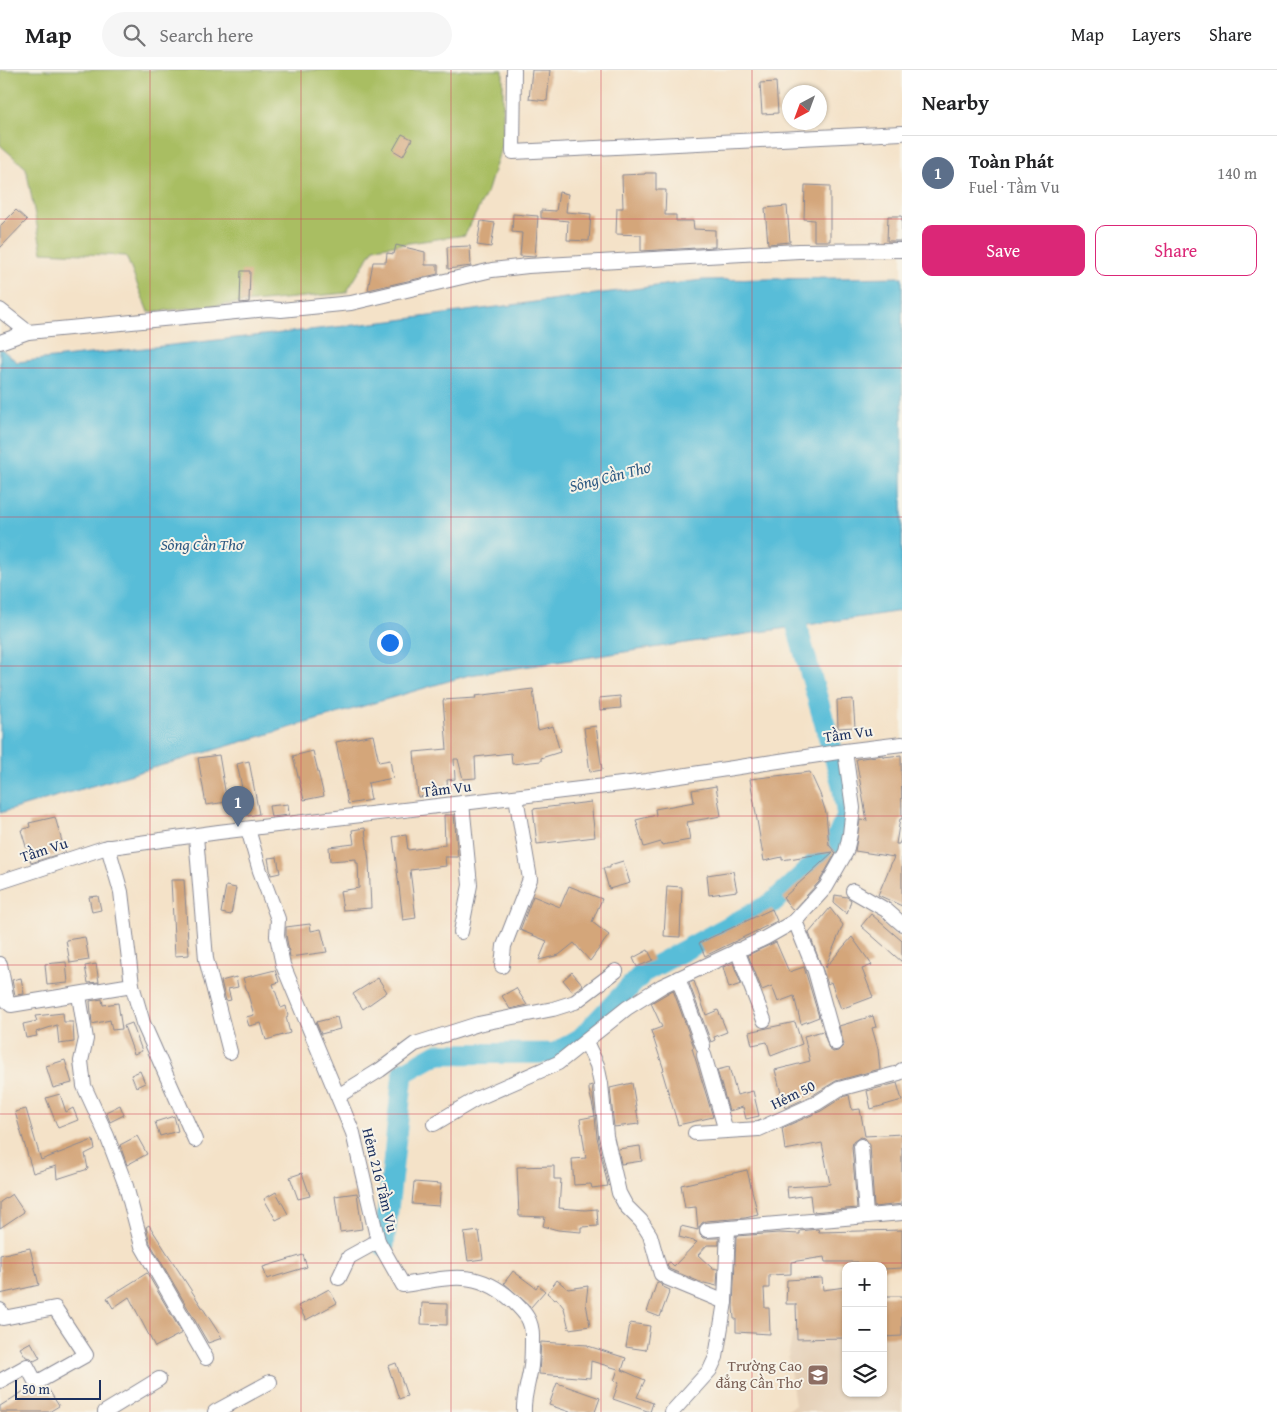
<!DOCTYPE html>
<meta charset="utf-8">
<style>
:root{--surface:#fff;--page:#f6f6f6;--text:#202124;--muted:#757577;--line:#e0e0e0;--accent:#db2777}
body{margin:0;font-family:"Gentium Book Plus",serif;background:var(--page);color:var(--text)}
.controls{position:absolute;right:15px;bottom:15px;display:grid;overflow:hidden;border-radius:10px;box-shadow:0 1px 4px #0004}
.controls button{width:45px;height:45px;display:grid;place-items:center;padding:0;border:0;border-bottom:1px solid var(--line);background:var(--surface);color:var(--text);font:25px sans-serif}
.compass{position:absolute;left:782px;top:15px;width:45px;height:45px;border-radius:50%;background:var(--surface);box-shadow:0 1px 4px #0004;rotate:221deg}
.scale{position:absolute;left:15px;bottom:12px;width:86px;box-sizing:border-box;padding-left:5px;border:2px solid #1b2f5e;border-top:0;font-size:14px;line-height:18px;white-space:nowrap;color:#1b2f5e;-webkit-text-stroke:4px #f7f3e8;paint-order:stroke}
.you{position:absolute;left:389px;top:572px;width:18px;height:18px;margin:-12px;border:4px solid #fff;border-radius:50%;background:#1a73e8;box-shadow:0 0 0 8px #1a73e833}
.badge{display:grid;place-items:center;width:32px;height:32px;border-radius:50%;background:var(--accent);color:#fff;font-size:16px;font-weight:700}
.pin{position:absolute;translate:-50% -41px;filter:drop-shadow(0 1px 2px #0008)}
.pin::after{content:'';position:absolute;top:26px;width:18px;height:15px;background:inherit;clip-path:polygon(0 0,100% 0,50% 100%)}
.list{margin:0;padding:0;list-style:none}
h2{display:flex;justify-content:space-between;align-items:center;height:65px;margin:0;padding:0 20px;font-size:21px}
h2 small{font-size:16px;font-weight:400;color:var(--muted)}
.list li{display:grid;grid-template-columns:32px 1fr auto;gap:15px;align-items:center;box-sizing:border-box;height:75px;padding:0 20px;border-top:1px solid var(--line)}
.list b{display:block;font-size:19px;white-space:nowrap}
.list p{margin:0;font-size:16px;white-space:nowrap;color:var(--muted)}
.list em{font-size:16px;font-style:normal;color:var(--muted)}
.actions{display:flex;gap:10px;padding:15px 20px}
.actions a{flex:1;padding:11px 0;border:1px solid var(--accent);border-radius:10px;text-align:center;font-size:18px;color:var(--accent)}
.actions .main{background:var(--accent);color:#fff}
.icon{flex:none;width:28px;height:28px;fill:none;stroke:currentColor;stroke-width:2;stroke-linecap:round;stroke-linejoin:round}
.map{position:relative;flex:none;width:902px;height:1342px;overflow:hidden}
header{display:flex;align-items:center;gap:30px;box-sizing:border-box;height:70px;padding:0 25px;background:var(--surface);border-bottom:1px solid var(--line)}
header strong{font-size:24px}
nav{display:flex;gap:28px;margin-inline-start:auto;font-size:18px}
.search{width:350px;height:45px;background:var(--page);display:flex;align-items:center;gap:12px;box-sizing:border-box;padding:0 18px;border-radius:28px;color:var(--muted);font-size:19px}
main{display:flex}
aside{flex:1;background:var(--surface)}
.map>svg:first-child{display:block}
.built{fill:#e5d0b7}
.green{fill:#a9be62;stroke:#627660}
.water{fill:#59bdd8;stroke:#3a769b}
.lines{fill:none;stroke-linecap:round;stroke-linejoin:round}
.river{stroke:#59bdd8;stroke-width:21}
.building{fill:#d4a67a}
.minor-casing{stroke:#888893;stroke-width:16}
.minor{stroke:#fff;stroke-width:14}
.grid{fill:none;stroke:#d1495b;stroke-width:1;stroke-opacity:0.55}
.labels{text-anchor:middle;stroke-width:4;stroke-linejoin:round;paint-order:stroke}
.street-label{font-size:15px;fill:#1b2f5e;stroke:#f7f3e8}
.education-label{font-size:15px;fill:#785e54;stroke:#f7f3e8;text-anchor:end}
.water-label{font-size:16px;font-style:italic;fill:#2e5a83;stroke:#f7f3e8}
</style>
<header>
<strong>Map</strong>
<div class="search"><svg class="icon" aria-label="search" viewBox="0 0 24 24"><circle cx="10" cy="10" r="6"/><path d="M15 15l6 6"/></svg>Search here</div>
<nav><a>Map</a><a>Layers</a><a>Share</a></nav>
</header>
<main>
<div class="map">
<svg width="902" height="1342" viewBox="0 0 902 1342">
<rect width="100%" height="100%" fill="#f7f3e8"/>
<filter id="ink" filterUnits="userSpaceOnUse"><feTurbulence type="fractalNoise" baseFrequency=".02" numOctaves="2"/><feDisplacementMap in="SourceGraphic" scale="10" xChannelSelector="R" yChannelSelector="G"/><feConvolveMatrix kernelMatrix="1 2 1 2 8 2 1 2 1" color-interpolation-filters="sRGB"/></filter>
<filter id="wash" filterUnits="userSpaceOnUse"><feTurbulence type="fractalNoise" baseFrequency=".0096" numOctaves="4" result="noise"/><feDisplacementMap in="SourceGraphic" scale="20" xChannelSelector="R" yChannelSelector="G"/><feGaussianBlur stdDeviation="1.12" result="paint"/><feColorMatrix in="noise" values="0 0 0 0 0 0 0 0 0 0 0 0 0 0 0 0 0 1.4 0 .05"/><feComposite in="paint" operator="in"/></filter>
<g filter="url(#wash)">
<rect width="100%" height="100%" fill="#f4e2c8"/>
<polygon class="built" points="902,1241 902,1342 786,1342 795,1335 788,1287 796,1248 846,1245 846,1323 883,1323 883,1242"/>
<polygon class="green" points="0,0 503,0 503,71 488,120 465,165 374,178 346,223 148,242 126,186 42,182 26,98 0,75"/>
<polygon class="water" points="902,207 902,541 469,605 0,743 0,278 17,292 391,251 702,210"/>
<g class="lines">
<polyline class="river" points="384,1176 403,1003 437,984 555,983 581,968 644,902 772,833 831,779 847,747 842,714 797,557"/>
</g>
<g id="blocks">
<g class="building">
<polygon points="532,0 550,0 547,31 529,29"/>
<polygon points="776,12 778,43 762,44 760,13"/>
<polygon points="402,64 412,69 403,86 393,80"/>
<polygon points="645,103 656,103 656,120 666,120 665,145 676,145 676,151 693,151 694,159 715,160 715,177 641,181 641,165 616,164 617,138 623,138 622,105 645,104"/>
<polygon points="805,115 830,116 830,171 814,171 814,150 804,149"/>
<polygon points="559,122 568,124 566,142 591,144 589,171 567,170 568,151 541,148 541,140 556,141"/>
<polygon points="787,136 790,172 768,174 765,138"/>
<polygon points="16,140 27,150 0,178 0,156"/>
<polygon points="513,144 538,146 535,187 520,186 522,163 512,162"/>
<polygon points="888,146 902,146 902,171 887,171"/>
<polygon points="481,151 495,153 491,177 477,175"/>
<polygon points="396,175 425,182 425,195 438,195 438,204 368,220 373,192 386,192 387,183 394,184"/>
<polygon points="470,176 471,196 448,199 447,177"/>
<polygon points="241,201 250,201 249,232 240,233"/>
<polygon points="533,619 538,660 553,656 560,682 541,688 541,691 512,694 511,683 475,687 476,708 463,709 458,689 454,689 455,709 447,710 448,724 418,727 414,682 447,679 443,630 476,628 475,626"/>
<polygon points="620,626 621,638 600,640 599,628"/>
<polygon points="853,629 855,657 838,658 837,630"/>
<polygon points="596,656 602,700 590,702 584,658"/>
<polygon points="373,665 379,692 390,690 393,708 368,713 371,730 348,734 336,672"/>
<polygon points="313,681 324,726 304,730 293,686"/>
<polygon points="219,685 227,732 206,735 198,688"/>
<polygon points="883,685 883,687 901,685 902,749 900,749 896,774 899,774 902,767 902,836 878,825 894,787 855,781 860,750 867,751 856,689"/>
<polygon points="249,691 259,744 248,746 237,694"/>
<polygon points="810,702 820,724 826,743 829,775 836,783 819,812 793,840 783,828 833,782 782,790 782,787 764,791 750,709"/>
<polygon points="716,716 721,746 687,752 690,770 662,775 661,772 644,777 636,750 656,745 655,739 694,732 692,720"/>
<polygon points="591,732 595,767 537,774 533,739"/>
<polygon points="288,734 289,745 271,747 269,736"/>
<polygon points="444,745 454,745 458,787 445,787 446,796 410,800 416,848 403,850 393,767 406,765 408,780 445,775"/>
<polygon points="55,747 65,782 31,793 21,760 30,757 29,753"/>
<polygon points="365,758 369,792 371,838 343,840 340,821 359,818 358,793 356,793 356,789 330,791 329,777 354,774 352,760"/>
<polygon points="277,787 280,803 271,805 268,788"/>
<polygon points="623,791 630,813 609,819 603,798 610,798 610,795"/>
<polygon points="733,801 737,821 709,825 707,805"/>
<polygon points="171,810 184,810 189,885 175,886"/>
<polygon points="226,816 236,818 231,845 221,843"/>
<polygon points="569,816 602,829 592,852 609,865 590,891 574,873 559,885 539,890 547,871 520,860 533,826 560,837"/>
<polygon points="667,816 682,817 680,867 664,866"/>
<polygon points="835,825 847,827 851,830 847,844 834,833"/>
<polygon points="98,826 101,840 92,842 89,827"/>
<polygon points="830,838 843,855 825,898 852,867 872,895 862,899 873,927 841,939 831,912 828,914 809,863"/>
<polygon points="772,839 777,851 705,886 699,873"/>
<polygon points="871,844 902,871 902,892 861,856"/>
<polygon points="310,854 311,861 321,859 327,882 290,887 286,865 286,857"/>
<polygon points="85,867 89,890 70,893 66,870"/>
<polygon points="776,872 789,902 804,897 819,947 801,954 794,926 778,932 772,916 762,920 748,885"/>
<polygon points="648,880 653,890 637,897 633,888"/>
<polygon points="66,892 68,913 47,915 45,894"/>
<polygon points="733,893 741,914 729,918 723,897"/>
<polygon points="96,894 99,912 88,913 85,896"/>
<polygon points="275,900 279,912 273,914 281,938 286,936 288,946 286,947 290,963 266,970 261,953 249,956 246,947 254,945 243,908"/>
<polygon points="572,902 583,915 573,922 563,910"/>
<polygon points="236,907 238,917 228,919 231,930 226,931 221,911"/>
<polygon points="21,908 24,924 15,925 12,910"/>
<polygon points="378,908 387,922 363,939 353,924"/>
<polygon points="694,911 706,945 718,940 727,962 714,967 715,970 711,972 689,913"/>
<polygon points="516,918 527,935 510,939 502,926"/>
<polygon points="673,920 694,977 692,978 713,1047 678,1055 662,1001 664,1000 651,961 662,957 651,933"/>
<polygon points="102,929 103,935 118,933 122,959 112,960 110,950 92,954 90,931"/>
<polygon points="63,943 64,952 73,952 74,972 59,974 57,955 36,962 37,966 26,968 23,954 37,951 35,946"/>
<polygon points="873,946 876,957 872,958 878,979 880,999 836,1011 813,1025 785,1038 775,1000 810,991 804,966 823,961 829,979 833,982 838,981 844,975 839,956"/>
<polygon points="337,947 340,959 321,964 316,952"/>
<polygon points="795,952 802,974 771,986 767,972 752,975 749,962"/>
<polygon points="132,953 142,981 134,984 124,956"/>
<polygon points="65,990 72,1013 53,1018 46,996"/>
<polygon points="729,997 737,1025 753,1021 759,1046 746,1049 743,1037 729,1041 717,1000"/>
<polygon points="140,1001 145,1013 136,1017 131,1005"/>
<polygon points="632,1013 639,1054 614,1057 610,1018"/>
<polygon points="897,1013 902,1030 871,1039 867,1021"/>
<polygon points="592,1015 597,1067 608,1116 592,1118 591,1114 574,1115 572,1089 586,1088 580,1049 595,1046 589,1020 589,1016"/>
<polygon points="60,1024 66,1042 73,1038 78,1050 58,1058 46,1028"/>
<polygon points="849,1025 852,1040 860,1039 865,1066 902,1064 902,1134 874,1137 870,1075 865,1068 860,1067 853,1072 852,1077 857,1138 812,1142 810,1125 788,1128 787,1117 830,1114 822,1073 785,1080 782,1058 821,1041 843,1027"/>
<polygon points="120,1035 124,1045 110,1052 106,1042"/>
<polygon points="26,1039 41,1090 93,1070 95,1079 85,1084 88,1099 57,1109 56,1096 33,1103 15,1042"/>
<polygon points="174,1046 178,1061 160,1066 155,1052"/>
<polygon points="137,1066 147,1084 127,1095 120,1075"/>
<polygon points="640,1076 642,1091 621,1094 618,1079"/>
<polygon points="554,1096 554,1109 561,1109 559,1138 585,1140 597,1139 598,1156 581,1157 581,1162 558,1160 543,1156 545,1147 519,1146 517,1097"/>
<polygon points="747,1100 758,1145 745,1148 706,1151 702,1153 699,1157 700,1165 703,1168 719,1168 719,1175 707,1175 698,1185 712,1198 718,1199 717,1216 700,1212 669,1199 667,1194 670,1192 674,1196 697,1172 679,1167 681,1156 698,1160 696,1137 685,1138 681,1115"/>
<polygon points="302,1103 310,1126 298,1129 290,1107"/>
<polygon points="414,1112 441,1114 439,1136 412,1134"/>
<polygon points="276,1122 288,1144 276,1150 264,1129"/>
<polygon points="357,1123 362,1159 340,1162 335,1126"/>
<polygon points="12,1124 24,1142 0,1158 0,1132"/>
<polygon points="149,1155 222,1268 208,1273 150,1173 146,1157"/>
<polygon points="818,1159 819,1162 902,1160 902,1198 883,1199 883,1196 858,1196 858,1192 825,1192 824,1187 791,1192 791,1204 769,1205 769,1218 764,1218 765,1238 769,1238 770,1264 736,1262 736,1249 734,1249 733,1236 736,1166 779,1163 800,1164 800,1161"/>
<polygon points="479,1161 483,1189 468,1191 464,1163"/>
<polygon points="30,1178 39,1215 0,1224 0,1185"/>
<polygon points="303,1185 307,1197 267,1209 263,1197"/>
<polygon points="513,1201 536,1218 538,1215 545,1221 531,1237 504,1213"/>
<polygon points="147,1203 182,1263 155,1277 129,1227 113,1238 107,1228"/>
<polygon points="822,1208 823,1220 845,1217 846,1268 797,1269 796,1234 786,1234 787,1210"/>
<polygon points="557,1210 568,1219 588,1216 586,1233 590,1256 569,1259 564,1238 556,1228 555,1230 547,1223"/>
<polygon points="657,1212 662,1215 661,1216 670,1220 660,1247 647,1242"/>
<polygon points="329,1219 337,1233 306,1250 298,1236"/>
<polygon points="883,1226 902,1226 902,1266 883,1267"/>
<polygon points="422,1233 447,1234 447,1255 421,1254"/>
<polygon points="630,1253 650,1256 646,1280 626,1277"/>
<polygon points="31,1272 40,1288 34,1291 31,1288 26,1287 20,1278"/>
<polygon points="541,1272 588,1275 588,1276 626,1288 622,1300 645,1310 637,1327 653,1333 650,1342 613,1329 619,1312 614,1311 618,1299 591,1291 590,1308 539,1304"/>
<polygon points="396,1293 407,1326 399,1329 388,1296"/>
<polygon points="557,1313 600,1328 595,1342 570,1342 549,1335"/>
<polygon points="47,1317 59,1336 49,1342 0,1342 0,1336 29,1318 36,1322"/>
</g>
</g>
</g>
<g filter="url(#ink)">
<use href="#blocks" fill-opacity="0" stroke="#888893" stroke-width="1"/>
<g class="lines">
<g class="minor-casing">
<g id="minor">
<polyline points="514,0 513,82 902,63"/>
<polyline points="0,240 28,262 268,239 281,240 351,233 492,200 528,196 799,181 902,180"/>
<polyline points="0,272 28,262"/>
<path d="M248,759L260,801L278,849L277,866L283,895L353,1063L378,1171L403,1215C449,1208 477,1197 515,1233C525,1243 532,1250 532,1266C532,1275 532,1287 531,1296C529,1312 523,1326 524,1342"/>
<polyline points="196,766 206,889 230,982"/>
<polyline points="0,812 104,778 219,762 647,711 845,681 902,674"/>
<polyline points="853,821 886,840 902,854"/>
<polyline points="795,851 815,901 835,973"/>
<polyline points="461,862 470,815 462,733"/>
<polyline points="737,880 764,950"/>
<polyline points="0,894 7,931 11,935 132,915 121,822 108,777"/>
<polyline points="502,896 504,876 530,809 516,727"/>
<polyline points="678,908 703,976"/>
<polyline points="132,915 143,953 195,1070"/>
<polyline points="79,925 86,969 81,991 84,1016 107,1066 126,1116 142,1176 206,1288"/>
<polyline points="586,972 597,995 601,1014 606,1066 619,1123 626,1136 641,1151 650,1165 661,1204 667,1208 725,1232"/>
<polyline points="704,985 726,1061"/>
<polyline points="338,1026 380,1000 415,974 478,954 553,939 575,932 616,901"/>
<polyline points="434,1054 476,1029 558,993 627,938 662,916 765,868 795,851 826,817 846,782 850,764 853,738 845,681"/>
<polyline points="695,1063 759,1059 817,1033 839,1019 899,1003 902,1000"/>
<polyline points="861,1076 866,1145"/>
<polyline points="707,1160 902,1143"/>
<polyline points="339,1208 349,1187 378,1171"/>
<polyline points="0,1240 3,1248 55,1238 86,1285 36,1313 27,1296 0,1311"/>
<polyline points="105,1342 159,1309"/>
<polyline points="215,1342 270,1312"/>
<polyline points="672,1342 710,1300 716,1287 725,1232 728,1158"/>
</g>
</g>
<use href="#minor" class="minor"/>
</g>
</g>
<path class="grid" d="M150,0V1342M301,0V1342M451,0V1342M601,0V1342M752,0V1342M0,149H902M0,298H902M0,447H902M0,596H902M0,746H902M0,895H902M0,1044H902M0,1193H902"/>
<defs>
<g id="university-square" transform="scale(1.125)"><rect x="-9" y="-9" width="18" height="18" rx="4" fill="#8d6e63" stroke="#f7f3e8"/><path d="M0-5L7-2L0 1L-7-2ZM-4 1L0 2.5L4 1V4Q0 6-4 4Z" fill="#fff"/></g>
</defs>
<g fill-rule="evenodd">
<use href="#university-square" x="818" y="1305"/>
</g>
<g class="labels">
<g class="street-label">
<text transform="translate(848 664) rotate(-8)" y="5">Tầm Vu</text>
<text transform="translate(447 719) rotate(-7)" y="5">Tầm Vu</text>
<text transform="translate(44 780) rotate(-18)" y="5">Tầm Vu</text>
<text transform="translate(793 1025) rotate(-26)" y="5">Hẻm 50</text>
<text transform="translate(380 1110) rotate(76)" y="5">Hẻm 216 Tầm Vu</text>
</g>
<g class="education-label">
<text x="802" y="1301">Trường Cao<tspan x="802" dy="17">đẳng Cần Thơ</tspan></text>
</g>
<g class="water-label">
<text transform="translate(610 406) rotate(-14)" y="6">Sông Cần Thơ</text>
<text x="202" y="480">Sông Cần Thơ</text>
</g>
</g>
</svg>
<div class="controls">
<button>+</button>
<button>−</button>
<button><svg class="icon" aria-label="layers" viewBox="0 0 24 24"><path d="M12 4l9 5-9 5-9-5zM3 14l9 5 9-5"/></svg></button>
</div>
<svg class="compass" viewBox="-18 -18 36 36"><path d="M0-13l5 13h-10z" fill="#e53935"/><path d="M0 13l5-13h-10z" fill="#757577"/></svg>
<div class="scale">50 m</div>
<div class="you"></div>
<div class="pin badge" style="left:238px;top:757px;background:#5c6f8a">1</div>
</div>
<aside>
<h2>Nearby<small></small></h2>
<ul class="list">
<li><span class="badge" style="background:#5c6f8a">1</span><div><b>Toàn Phát</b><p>Fuel · Tầm Vu</p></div><em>140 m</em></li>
</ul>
<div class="actions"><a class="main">Save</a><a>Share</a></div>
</aside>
</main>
